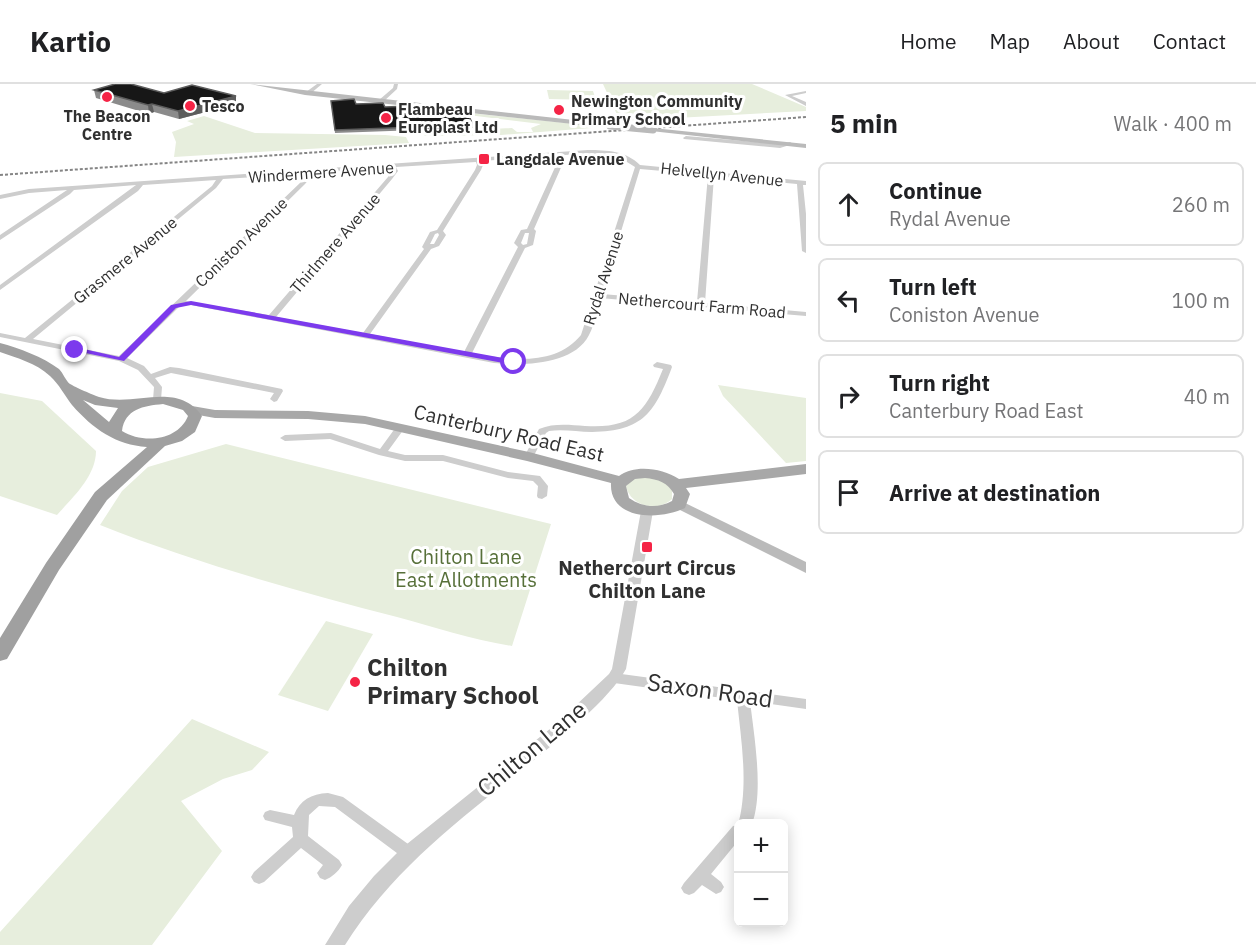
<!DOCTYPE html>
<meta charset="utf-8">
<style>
:root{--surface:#fff;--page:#f6f6f6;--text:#202124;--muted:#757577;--line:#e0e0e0}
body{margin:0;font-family:"IBM Plex Sans",sans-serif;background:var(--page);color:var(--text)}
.controls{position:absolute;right:18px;bottom:18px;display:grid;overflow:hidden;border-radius:9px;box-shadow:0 3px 15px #0003}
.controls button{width:54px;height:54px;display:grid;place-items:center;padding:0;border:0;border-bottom:2px solid var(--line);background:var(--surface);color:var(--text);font:30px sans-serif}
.stop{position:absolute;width:18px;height:18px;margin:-14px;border:4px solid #7c3aed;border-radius:50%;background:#fff}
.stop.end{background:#7c3aed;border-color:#fff;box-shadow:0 2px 6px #0008}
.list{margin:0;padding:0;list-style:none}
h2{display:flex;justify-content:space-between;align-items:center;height:78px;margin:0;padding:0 24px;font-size:26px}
h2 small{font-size:20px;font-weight:400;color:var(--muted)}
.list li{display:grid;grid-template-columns:39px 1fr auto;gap:18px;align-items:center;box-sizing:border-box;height:84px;margin:0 12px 12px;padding:0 12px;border:2px solid var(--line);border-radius:9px}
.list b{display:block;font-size:22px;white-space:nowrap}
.list p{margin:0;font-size:20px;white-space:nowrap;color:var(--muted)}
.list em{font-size:20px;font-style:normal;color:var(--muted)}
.icon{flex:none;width:33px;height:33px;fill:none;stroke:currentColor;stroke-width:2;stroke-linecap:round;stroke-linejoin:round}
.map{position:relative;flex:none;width:806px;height:861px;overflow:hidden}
header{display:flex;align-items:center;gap:36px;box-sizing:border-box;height:84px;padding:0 30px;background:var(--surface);border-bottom:2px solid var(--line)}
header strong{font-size:28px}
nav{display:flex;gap:33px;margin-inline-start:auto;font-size:21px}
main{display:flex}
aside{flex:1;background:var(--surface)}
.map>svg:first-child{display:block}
.green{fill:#e7eedd}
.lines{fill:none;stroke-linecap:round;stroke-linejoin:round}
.minor{fill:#cdcdcd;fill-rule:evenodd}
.tertiary{fill:#cdcdcd;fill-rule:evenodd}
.secondary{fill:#bababa;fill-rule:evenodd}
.primary{fill:#a8a8a8;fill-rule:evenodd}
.trunk{fill:#a0a0a0;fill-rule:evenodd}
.rail{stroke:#858585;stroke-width:2;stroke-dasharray:3 2;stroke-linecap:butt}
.secondary-bridge{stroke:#bababa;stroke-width:7}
.wall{fill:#8b8b8b}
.shaded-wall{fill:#5d5d5d}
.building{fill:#171717;stroke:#5d5d5d;stroke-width:1.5}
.route{fill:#7c3aed}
.poi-dot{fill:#f52446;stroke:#fff;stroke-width:2}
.labels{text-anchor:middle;stroke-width:6;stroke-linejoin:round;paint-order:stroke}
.far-poi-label{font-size:16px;font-weight:bold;fill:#303030;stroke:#fff;text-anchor:start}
.far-street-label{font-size:16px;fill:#303030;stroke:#fff}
.street-label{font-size:20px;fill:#303030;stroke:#fff}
.park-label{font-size:20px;fill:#577039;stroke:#fff}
.poi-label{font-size:20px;font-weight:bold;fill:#303030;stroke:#fff}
.near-poi-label{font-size:24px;font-weight:bold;fill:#303030;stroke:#fff;text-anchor:start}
.near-street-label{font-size:24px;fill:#303030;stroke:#fff}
</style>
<header>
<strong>Kartio</strong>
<nav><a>Home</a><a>Map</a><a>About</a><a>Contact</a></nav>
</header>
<main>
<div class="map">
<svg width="806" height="861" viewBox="0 0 806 861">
<rect width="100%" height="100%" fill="#fff"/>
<g class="green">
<polygon points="603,0 752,0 806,23 806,27 620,37"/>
<polygon points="547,6 593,7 596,16 549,15"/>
<polygon points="381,20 604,43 501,51 425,52 423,49 512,44 517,48 533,48 531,44 541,40"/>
<polygon points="204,32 255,49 385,51 406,53 409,59 174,73 176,58 172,48 194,40 187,37"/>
<polygon points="718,301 806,314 806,377 786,379 723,312"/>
<path d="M0,309L42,317L96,367C96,392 73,413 57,431L0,412Z"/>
<path d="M226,360L551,440L512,562C473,556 434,543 397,533C296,507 196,479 100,441L122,407L148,383Z"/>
<path d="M648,393L663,397L672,406V415C657,429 630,422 626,402L633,395Z"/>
<polygon points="326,537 373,550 328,627 278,611"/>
<polygon points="192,635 269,668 252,686 223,695 181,717 222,767 152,861 0,861 0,848"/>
</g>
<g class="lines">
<g class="minor">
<polygon points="317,0 322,0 310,10 306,10 306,8"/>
<polygon points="394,0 398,0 397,5 383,18 379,18 379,16 393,4"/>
<polygon points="806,7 806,9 792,12 806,18 806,22 785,11"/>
<polygon points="686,52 780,60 790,58 793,60 780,64 684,55 683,54"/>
<path d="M588,66C607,66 626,67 640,81L806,97V101H803L806,130V169L802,167L797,100L714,92L705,219L806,228V232L600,214C597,226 595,240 589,251C574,281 523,282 494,279L191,221H181L127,274L144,282L151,290L170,283L179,284L282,305L283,307L277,317L274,318L270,315L274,309L171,289L155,294L162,303L161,316L157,319L153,316L154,303L138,286L119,277L0,253V249L25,254L212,102L216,96L143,101L138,107L0,206V201L136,101L74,106L70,110L0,156V151L67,106L29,109L0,115V111L29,105ZM588,70L619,73L635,83L581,251C555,283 508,276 472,269L525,164L533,161L536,147L534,145L563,79L564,71ZM558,72L557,79L527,145L521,146L514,159L518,163L464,268L370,250L431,165L439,162L446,151L443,147L481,86L483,81L481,77ZM476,78L477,81L475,86L437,146L430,148L422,163L424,165L363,249L276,233L392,95L398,87L396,83ZM390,84L392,87L388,93L269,231L186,217L305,100L310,94V89ZM640,85L708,91L697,218L602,210ZM304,90V94L301,98L119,272L33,255L216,104L223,95ZM438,149L439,151L434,160H430L435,150ZM525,149H529L527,160L523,161L521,159Z"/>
<path d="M657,278L671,281L672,283C655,328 644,347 592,348C577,348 564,345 549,347L546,349L532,375H526L524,373L539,345C554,339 569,341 585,342C634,345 646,327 663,285L654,283L653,281Z"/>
<polygon points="399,342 404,345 388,367 405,371 443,371 508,388 540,392 548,402 547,412 542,415 538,414 537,412 538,402 533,397 508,394 443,377 405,377 379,371 330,355 285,357 280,354 285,351 331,349 380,365 396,343"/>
<path d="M614,589L806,615V625L750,617C754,651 764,708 752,740H738V757L711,790L721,798L724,803L721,808L716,810L702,801L694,809L689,811L684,809L681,804L684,799L733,742L738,741C749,701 741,656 737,616L614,599L610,597L608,594L610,591Z"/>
<path d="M328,709L343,713L415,765L417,770L415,775L410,777L405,775L335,723L319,722L309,731L308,752L339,776L342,781C338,788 332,793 325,796L320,794L317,789L323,781L301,764L264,798L259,800L254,798L251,793L254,788L293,753L292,743L265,736L263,732L265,728L270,726L294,731C300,716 311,710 328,709Z"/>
</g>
<path class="tertiary" d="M647,423L653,427L626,585C608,618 552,661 522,686C455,739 391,788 345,861H325L349,822L374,792L402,764L556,640L609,590L612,585L641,427Z"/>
<g class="secondary">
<polygon points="250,0 610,40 613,42 610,44 305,11"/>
<polygon points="653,44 806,60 806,64 651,47"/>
<polygon points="679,416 806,478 806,489 674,423 672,420 674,417"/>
</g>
<path class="primary" d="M192,322L215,326L308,327L365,332L529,368L619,392C635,380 662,384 679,395L806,380V390L686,404L690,410L685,424C661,436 609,437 611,399L527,377L365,340L308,335L215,334L187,329L185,326L187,323ZM645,394C658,395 668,399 674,410L672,417C657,425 642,423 629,414L626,402L635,395Z"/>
<path class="trunk" d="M0,259C19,264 43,273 59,285C63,289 66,297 70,300C75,303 93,311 99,313C135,324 176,296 202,332L195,348L182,357L165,362L107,416L59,486L7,575L0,577V554L46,479L95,408L147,363C116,361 93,345 72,321C65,312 59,300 50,292C36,279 17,274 0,268ZM83,316L95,321L118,324L109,338ZM163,320L183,326L188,332C178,357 143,360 122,347C125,325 143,322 163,320Z"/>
<polyline class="rail" points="0,91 806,33"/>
<polyline class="secondary-bridge" points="610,42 653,46"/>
</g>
<g class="wall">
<polygon points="94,6 236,20 179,35 154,28 149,30 96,14"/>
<polygon points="331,17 441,31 473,41 473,44 335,49"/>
</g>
<g class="shaded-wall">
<polygon points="236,12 236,20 179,35 178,27"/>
<polygon points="152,20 154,28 149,30 148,21"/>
</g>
<g class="building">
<polygon points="115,0 131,0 164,9 192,1 236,12 178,27 152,20 148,21 94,6"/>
<polygon points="354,15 356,20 383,19 385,23 411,22 412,27 438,26 441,31 468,30 473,41 335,46 331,17"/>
</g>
<polygon class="route" points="191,217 514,276 518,278 514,281 191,221 176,224 124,277 71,266 75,263 119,273 171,221"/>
<g class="poi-dot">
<circle cx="107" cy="13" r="6"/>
<circle cx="190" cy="22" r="6"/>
<circle cx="559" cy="26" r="6"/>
<circle cx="386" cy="34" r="6"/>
<rect x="478" y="69" width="12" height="12" rx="3"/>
<rect x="641" y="457" width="12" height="12" rx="3"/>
<circle cx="355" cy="598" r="6"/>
</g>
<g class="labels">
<g class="far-poi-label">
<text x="571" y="23">Newington Community<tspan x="571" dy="18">Primary School</tspan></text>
<text x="202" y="28">Tesco</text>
<text x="398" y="31">Flambeau<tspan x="398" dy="18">Europlast Ltd</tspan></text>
<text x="107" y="38" text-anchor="middle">The Beacon<tspan x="107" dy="18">Centre</tspan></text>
<text x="496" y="81">Langdale Avenue</text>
</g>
<g class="far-street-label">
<text transform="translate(321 88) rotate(-4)" y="6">Windermere Avenue</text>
<text transform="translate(722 90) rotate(6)" y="6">Helvellyn Avenue</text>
<text transform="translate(241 158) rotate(-44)" y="6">Coniston Avenue</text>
<text transform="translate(335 159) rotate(-49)" y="6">Thirlmere Avenue</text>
<text transform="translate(125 176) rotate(-39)" y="6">Grasmere Avenue</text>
<text transform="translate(603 194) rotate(-72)" y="6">Rydal Avenue</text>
<text transform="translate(702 221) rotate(5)" y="6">Nethercourt Farm Road</text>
</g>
<g class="street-label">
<text transform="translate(509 349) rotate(13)" y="7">Canterbury Road East</text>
</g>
<g class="park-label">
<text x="466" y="480">Chilton Lane<tspan x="466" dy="23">East Allotments</tspan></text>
</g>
<g class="poi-label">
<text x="647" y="491">Nethercourt Circus<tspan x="647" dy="23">Chilton Lane</tspan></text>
</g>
<g class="near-poi-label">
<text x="367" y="592">Chilton<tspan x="367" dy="28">Primary School</tspan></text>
</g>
<g class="near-street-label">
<text transform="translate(710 607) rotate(8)" y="8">Saxon Road</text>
<text transform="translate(532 665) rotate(-40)" y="8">Chilton Lane</text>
</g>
</g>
</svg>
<div class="controls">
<button>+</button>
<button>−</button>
</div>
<div class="stop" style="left:514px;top:278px"></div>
<div class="stop end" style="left:75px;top:266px"></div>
</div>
<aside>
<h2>5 min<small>Walk · 400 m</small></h2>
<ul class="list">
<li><svg class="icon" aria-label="ahead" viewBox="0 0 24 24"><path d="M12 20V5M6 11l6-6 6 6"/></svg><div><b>Continue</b><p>Rydal Avenue</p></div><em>260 m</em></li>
<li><svg class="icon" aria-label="left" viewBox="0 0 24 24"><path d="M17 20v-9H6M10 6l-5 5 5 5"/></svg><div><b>Turn left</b><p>Coniston Avenue</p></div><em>100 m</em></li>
<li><svg class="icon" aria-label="right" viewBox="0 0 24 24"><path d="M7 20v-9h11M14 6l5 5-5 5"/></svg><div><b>Turn right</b><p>Canterbury Road East</p></div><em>40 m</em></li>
<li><svg class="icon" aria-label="arrive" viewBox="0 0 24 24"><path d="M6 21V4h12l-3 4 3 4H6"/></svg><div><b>Arrive at destination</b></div></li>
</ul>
</aside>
</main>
